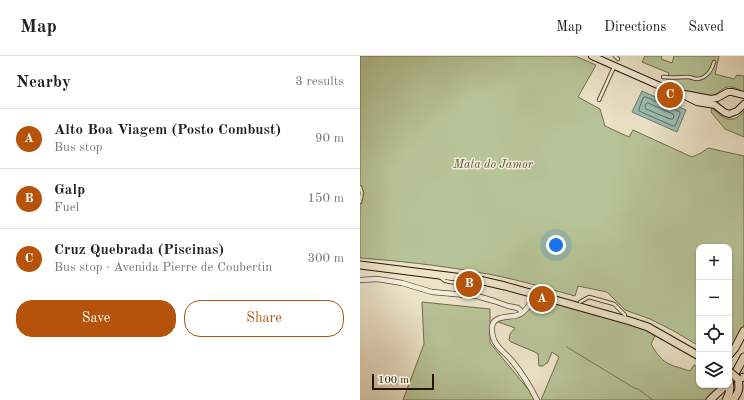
<!DOCTYPE html>
<meta charset="utf-8">
<style>
:root{--surface:#fff;--page:#f6f6f6;--text:#202124;--muted:#757577;--line:#e0e0e0;--accent:#b45309}
body{margin:0;font-family:"Old Standard TT",serif;background:var(--page);color:var(--text)}
.controls{position:absolute;right:12px;bottom:12px;display:grid;overflow:hidden;border-radius:8px;box-shadow:0 1px 3px #0004}
.controls button{width:36px;height:36px;display:grid;place-items:center;padding:0;border:0;border-bottom:1px solid var(--line);background:var(--surface);color:var(--text);font:20px sans-serif}
.scale{position:absolute;left:12px;bottom:10px;width:62px;box-sizing:border-box;padding-left:4px;border:2px solid #2b1402;border-top:0;font-size:11px;line-height:14px;white-space:nowrap;color:#2b1402;-webkit-text-stroke:3px #f3eddc;paint-order:stroke}
.you{position:absolute;left:196px;top:189px;width:14px;height:14px;margin:-10px;border:3px solid #fff;border-radius:50%;background:#1a73e8;box-shadow:0 0 0 6px #1a73e833}
.badge{display:grid;place-items:center;width:26px;height:26px;border-radius:50%;background:var(--accent);color:#fff;font-size:13px;font-weight:700}
.pin{position:absolute;translate:-50% -50%;border:2px solid #fff;box-shadow:0 1px 4px #0006}
.list{margin:0;padding:0;list-style:none}
h2{display:flex;justify-content:space-between;align-items:center;height:52px;margin:0;padding:0 16px;font-size:17px}
h2 small{font-size:13px;font-weight:400;color:var(--muted)}
.list li{display:grid;grid-template-columns:26px 1fr auto;gap:12px;align-items:center;box-sizing:border-box;height:60px;padding:0 16px;border-top:1px solid var(--line)}
.list b{display:block;font-size:15px;white-space:nowrap}
.list p{margin:0;font-size:13px;white-space:nowrap;color:var(--muted)}
.list em{font-size:13px;font-style:normal;color:var(--muted)}
.actions{display:flex;gap:8px;padding:12px 16px}
.actions a{flex:1;padding:9px 0;border:1px solid var(--accent);border-radius:16px;text-align:center;font-size:14px;color:var(--accent)}
.actions .main{background:var(--accent);color:#fff}
.icon{flex:none;width:22px;height:22px;fill:none;stroke:currentColor;stroke-width:2;stroke-linecap:round;stroke-linejoin:round}
.map{position:relative;flex:none;width:384px;height:344px;overflow:hidden}
header{display:flex;align-items:center;gap:24px;box-sizing:border-box;height:56px;padding:0 20px;background:var(--surface);border-bottom:1px solid var(--line)}
header strong{font-size:19px}
nav{display:flex;gap:22px;margin-inline-start:auto;font-size:14px}
main{display:flex}
aside{flex:1;background:var(--surface)}
.map>svg:first-child{display:block}
.green{fill:#b7c497;stroke:#716c4c}
.water{fill:#99beb4;stroke:#6d7a6d}
.lines{fill:none;stroke-linecap:round;stroke-linejoin:round}
.shore{stroke:#62695b;stroke-width:1}
.stream{stroke:#6d7a6d;stroke-width:1}
.lane-casing{stroke:#5b4834;stroke-width:4.5}
.street-casing{stroke:#5b4834;stroke-width:6}
.secondary-casing{stroke:#2b1402;stroke-width:8}
.primary-casing{stroke:#2b1402;stroke-width:9}
.lane{stroke:#f3eddc;stroke-width:2.5}
.street{stroke:#f3eddc;stroke-width:4.5}
.secondary{stroke:#f3eddc;stroke-width:6}
.primary{stroke:#ece3c9;stroke-width:7}
.primary-bridge-casing{stroke:#2b1402;stroke-width:9;stroke-linecap:butt}
.primary-bridge{stroke:#ece3c9;stroke-width:7}
.labels{text-anchor:middle;stroke-width:3;stroke-linejoin:round;paint-order:stroke}
.park-label{font-size:12px;font-style:italic;fill:#5c5236;stroke:#f3eddc}
</style>
<header>
<strong>Map</strong>
<nav><a>Map</a><a>Directions</a><a>Saved</a></nav>
</header>
<main>
<aside>
<h2>Nearby<small>3 results</small></h2>
<ul class="list">
<li><span class="badge">A</span><div><b>Alto Boa Viagem (Posto Combust)</b><p>Bus stop</p></div><em>90 m</em></li>
<li><span class="badge">B</span><div><b>Galp</b><p>Fuel</p></div><em>150 m</em></li>
<li><span class="badge">C</span><div><b>Cruz Quebrada (Piscinas)</b><p>Bus stop · Avenida Pierre de Coubertin</p></div><em>300 m</em></li>
</ul>
<div class="actions"><a class="main">Save</a><a>Share</a></div>
</aside>
<div class="map">
<svg width="384" height="344" viewBox="0 0 384 344">
<rect width="100%" height="100%" fill="#ece3c9"/>
<filter id="stains"><feTurbulence type="fractalNoise" baseFrequency=".005" numOctaves="4"/><feColorMatrix values="0 0 0 0 .2 0 0 0 0 .09 0 0 0 0 .02 0 0 0 .5 -.17"/></filter>
<radialGradient id="worn" r=".72"><stop offset=".6" stop-color="#630" stop-opacity="0"/><stop offset="1" stop-color="#630" stop-opacity=".3"/></radialGradient>
<g class="green">
<path d="M0,0H215L236,9L218,41L240,53L245,70L269,81L273,74L332,101L341,97L348,92L384,100V269L372,293L369,296V191H339V290L314,275L290,263L265,254L247,236L218,230L215,240C182,231 149,221 116,216C78,209 39,205 0,202Z"/>
<path d="M285,0H302L301,3L312,7L314,0H359L355,18L374,23L377,19L384,20V36C380,34 377,32 372,31C362,29 360,39 350,40C338,42 317,32 305,28L309,17L282,6Z"/>
<path d="M352,52C356,55 359,59 363,61C371,66 379,62 384,55V81L365,73L351,56Z"/>
<path d="M176,243L209,250L280,271L296,278L291,288C303,309 308,308 330,315L334,309L337,311L339,309V329H362L346,344H181L199,301L192,296L188,306L183,310H179L178,298L175,296L151,286L149,284L150,278L155,272L138,266L141,263L162,260Z"/>
<polygon points="62,246 130,253 130,287 177,344 43,344 64,288"/>
</g>
<polygon class="water" points="282,35 326,54 317,76 272,56"/>
<g class="lines">
<g class="shore">
<polygon points="286,41 320,56 320,58 315,70 313,70 279,55 279,53 283,42"/>
<polygon points="288,47 313,58 314,60 313,63 310,63 286,53 285,50 286,48"/>
</g>
<polyline class="stream" points="207,291 274,332 278,333 293,344"/>
<g class="lane-casing">
<g id="lane">
<polyline points="255,0 258,3"/>
<path d="M303,21C311,22 320,21 328,21C331,21 334,23 337,23C347,22 352,13 354,6"/>
<polyline points="239,44 254,11"/>
<polyline points="0,131 2,137 0,146"/>
<polyline points="80,221 85,225 115,230 123,227"/>
<polyline points="220,246 229,241 254,248 265,259"/>
</g>
</g>
<g class="street-casing">
<g id="street">
<polyline points="0,224 17,223 30,225 42,227 72,236 117,240 134,245 148,250 158,252 162,256"/>
<path d="M174,238C172,246 166,256 158,259C149,262 133,259 132,271C132,275 132,278 133,281C135,291 146,297 152,305C162,317 170,330 177,344"/>
</g>
</g>
<g class="secondary-casing">
<g id="secondary">
<polyline points="232,0 300,30 319,37 351,43 357,42 368,36 372,36 384,39"/>
<polyline points="325,40 337,46 355,49 364,56 369,58 377,55 384,48"/>
</g>
</g>
<g class="primary-casing">
<g id="primary">
<polyline points="0,209 119,224 145,230 174,238 270,265 288,271 339,300"/>
<polyline points="369,299 375,292 384,275"/>
<polyline points="369,325 377,314 384,301"/>
<polyline points="350,344 366,329"/>
<path d="M366,344C370,338 371,333 369,326"/>
<path d="M373,344C379,336 380,333 378,323L384,321"/>
</g>
</g>
<use href="#lane" class="lane"/>
<use href="#street" class="street"/>
<use href="#secondary" class="secondary"/>
<use href="#primary" class="primary"/>
<g class="primary-bridge-casing">
<polyline id="primary-bridge" points="369,315 378,323"/>
</g>
<use href="#primary-bridge" class="primary-bridge"/>
</g>
<g class="labels">
<g class="park-label">
<text x="133" y="112">Mata do Jamor</text>
</g>
</g>
<rect width="100%" height="100%" filter="url(#stains)"/>
<rect width="100%" height="100%" fill="url(#worn)"/>
</svg>
<div class="controls">
<button>+</button>
<button>−</button>
<button><svg class="icon" aria-label="locate" viewBox="0 0 24 24"><circle cx="12" cy="12" r="6"/><path d="M12 2v4M12 18v4M2 12h4M18 12h4"/></svg></button>
<button><svg class="icon" aria-label="layers" viewBox="0 0 24 24"><path d="M12 4l9 5-9 5-9-5zM3 14l9 5 9-5"/></svg></button>
</div>
<div class="scale">100 m</div>
<div class="you"></div>
<div class="pin badge" style="left:182px;top:243px">A</div>
<div class="pin badge" style="left:109px;top:228px">B</div>
<div class="pin badge" style="left:310px;top:39px">C</div>
</div>
</main>
